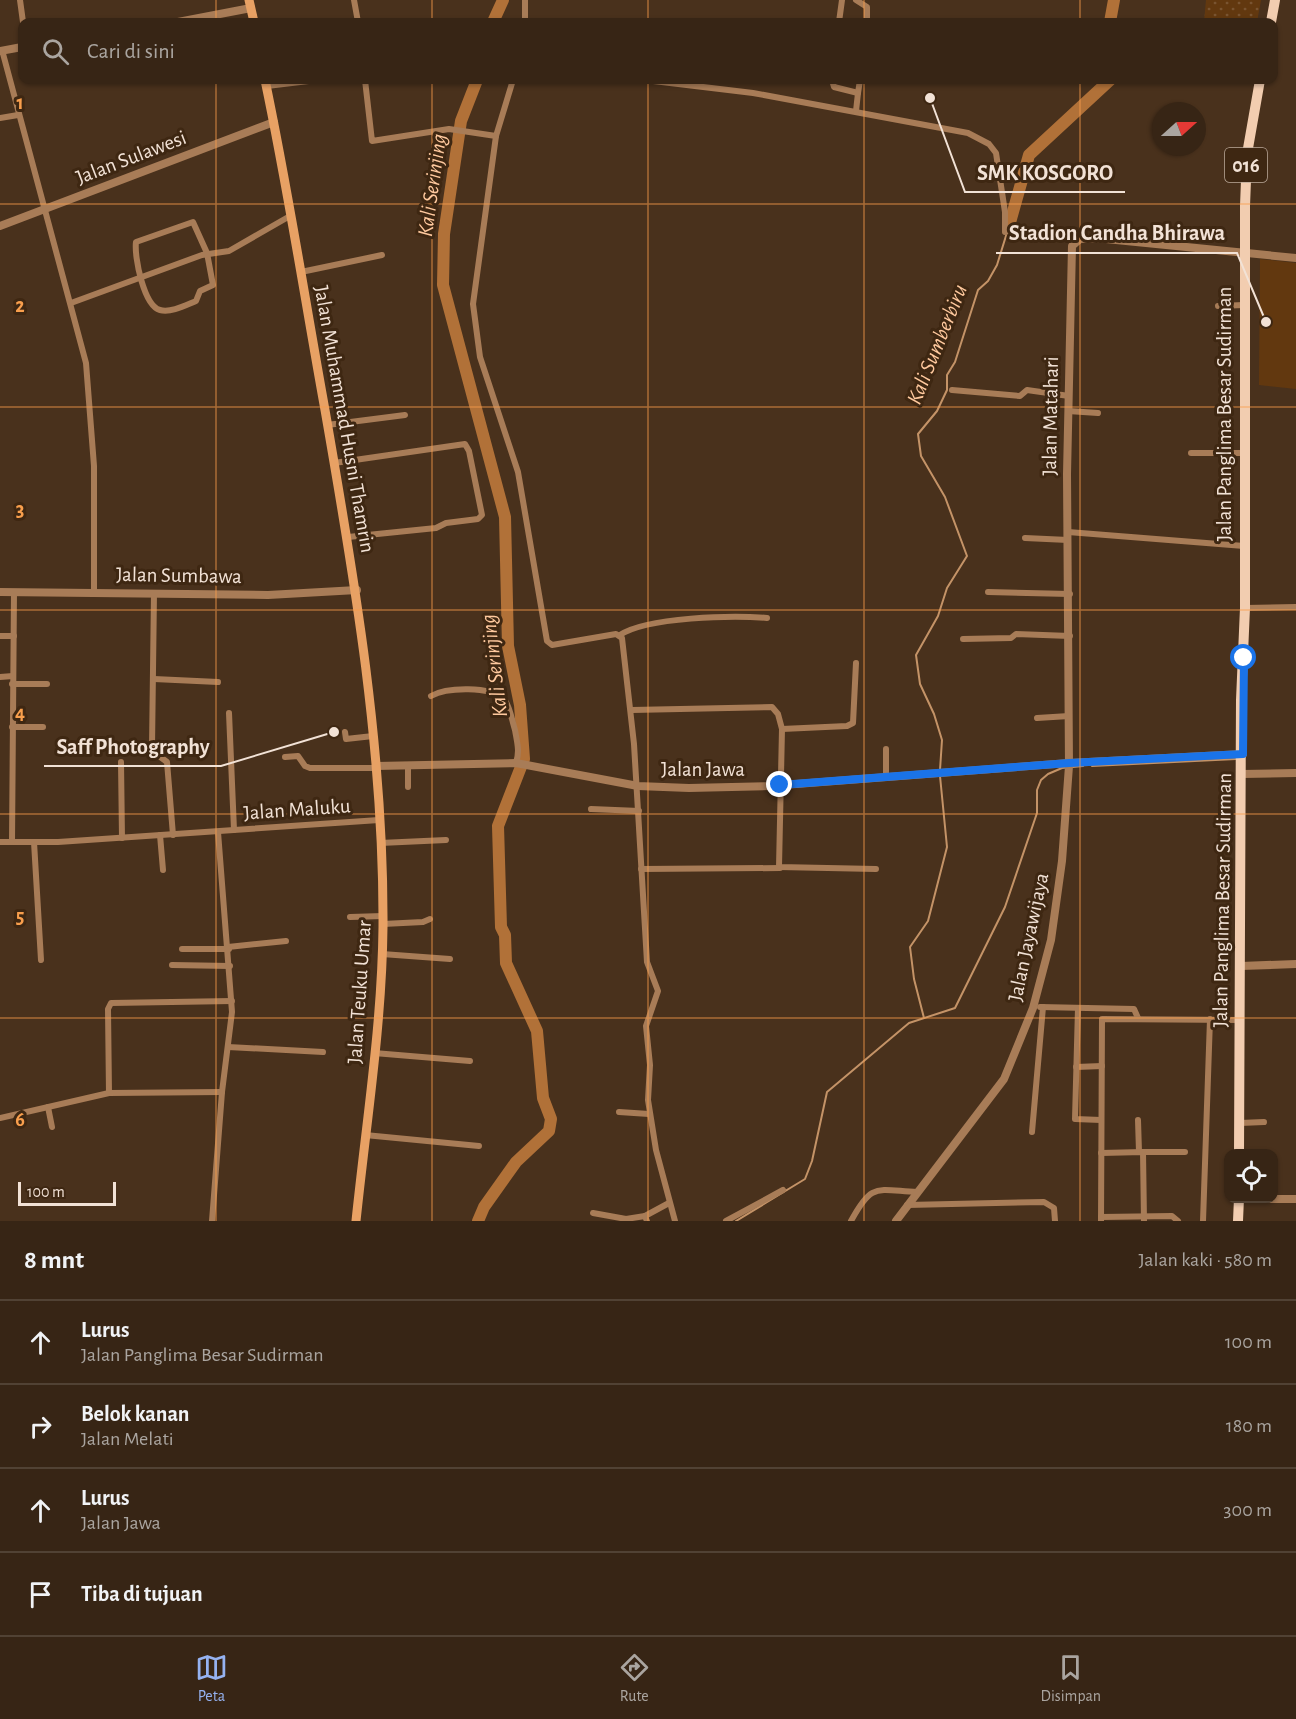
<!DOCTYPE html>
<html lang="id">
<meta charset="utf-8">
<style>
:root{--surface:#372515;--page:#3e2d1e;--text:#f1f3f6;--muted:#aaa5a0;--line:#514234;--accent:#95b2f1}
body{margin:0;font-family:"Alegreya Sans",sans-serif;background:var(--page);color:var(--text)}
.controls{position:absolute;right:18px;bottom:18px;display:grid;overflow:hidden;border-radius:12px;box-shadow:0 2px 4px #0004}
.controls button{width:54px;height:54px;display:grid;place-items:center;padding:0;border:0;border-bottom:2px solid var(--line);background:var(--surface);color:var(--text);font:30px sans-serif}
.compass{position:absolute;left:1152px;top:102px;width:54px;height:54px;border-radius:50%;background:var(--surface);box-shadow:0 2px 4px #0004;rotate:69deg}
.scale{position:absolute;left:18px;bottom:15px;width:98px;box-sizing:border-box;padding-left:6px;border:3px solid #f2e2d6;border-top:0;font-size:16px;line-height:21px;white-space:nowrap;color:#f2e2d6;-webkit-text-stroke:4px #3e2712;paint-order:stroke}
.stop{position:absolute;width:18px;height:18px;margin:-14px;border:4px solid #1a73e8;border-radius:50%;background:#fff}
.stop.end{background:#1a73e8;border-color:#fff;box-shadow:0 2px 6px #0008}
.list{margin:0;padding:0;list-style:none}
h2{display:flex;justify-content:space-between;align-items:center;height:78px;margin:0;padding:0 24px;font-size:26px}
h2 small{font-size:20px;font-weight:400;color:var(--muted)}
.list li{display:grid;grid-template-columns:39px 1fr auto;gap:18px;align-items:center;box-sizing:border-box;height:84px;padding:0 24px;border-top:2px solid var(--line)}
.list b{display:block;font-size:22px;white-space:nowrap}
.list p{margin:0;font-size:20px;white-space:nowrap;color:var(--muted)}
.list em{font-size:20px;font-style:normal;color:var(--muted)}
.icon{flex:none;width:33px;height:33px;fill:none;stroke:currentColor;stroke-width:2;stroke-linecap:round;stroke-linejoin:round}
.map{position:relative;flex:none;width:1296px;height:1221px;overflow:hidden}
.search{position:absolute;background:var(--surface);box-shadow:0 2px 4px #0004;left:18px;right:18px;top:18px;height:66px;display:flex;align-items:center;gap:15px;box-sizing:border-box;padding:0 21px;border-radius:12px;color:var(--muted);font-size:22px}
.sheet{height:414px;background:var(--surface)}
nav{display:flex;justify-content:space-around;align-items:center;box-sizing:border-box;height:84px;border-top:2px solid var(--line);background:var(--surface);font-size:16px;color:var(--muted)}
nav a{display:grid;justify-items:center;gap:3px}
nav .on{color:var(--accent)}
.map>svg:first-child{display:block}
.grass{fill:#62380f}
.park{fill:url(#park-dots)}
.lines{fill:none;stroke-linecap:round;stroke-linejoin:round}
.stream{stroke:#c49367;stroke-width:2}
.river{stroke:#b17138;stroke-width:12}
.minor{stroke:#a87c57;stroke-width:6}
.tertiary{stroke:#a87c57;stroke-width:8}
.secondary{stroke:#e8a164;stroke-width:9}
.primary{stroke:#f2cdb0;stroke-width:10}
.route{stroke:#1a73e8;stroke-width:8}
.grid{fill:none;stroke:#f99f4d;stroke-width:1.5;stroke-opacity:0.55}
.labels{text-anchor:middle;stroke-width:6;stroke-linejoin:round;paint-order:stroke}
.shield{fill:#3e2712;stroke:#bcaa9b;stroke-width:1.5}
.shield-label{font-size:20px;font-weight:bold;fill:#f2e2d6}
.street-label{font-size:21px;fill:#f2e2d6;stroke:#3e2712}
.water-label{font-size:22px;font-style:italic;fill:#ffc99e;stroke:#3e2712}
.grid-label{font-size:20px;text-anchor:middle;font-weight:bold;fill:#f99f4d;stroke:#3e2712;stroke-width:6;stroke-linejoin:round;paint-order:stroke}
.leader{fill:none;stroke:#f2e2d6;stroke-width:2}
.callout-dot{fill:#f2e2d6;stroke:#3e2712;stroke-width:2}
.callout-label{font-size:22px;text-anchor:middle;font-weight:bold;fill:#f2e2d6;stroke:#3e2712;stroke-width:6;stroke-linejoin:round;paint-order:stroke}
</style>
<div class="map">
<svg width="1296" height="1221" viewBox="0 0 1296 1221">
<defs>
<pattern id="park-dots" width="8" height="8" patternUnits="userSpaceOnUse" patternTransform="scale(1.5)"><rect width="8" height="8" fill="#62380f"/><path d="M2 2h.1M6 6h.1" fill="none" stroke="#795431" stroke-width="1.8" stroke-linecap="round"/></pattern>
</defs>
<rect width="100%" height="100%" fill="#49311c"/>
<polygon class="grass" points="1260,259 1296,263 1296,389 1259,385"/>
<polygon class="park" points="1206,0 1261,0 1257,22 1204,22"/>
<g class="lines">
<g class="stream">
<polyline points="1092,766 1236,759"/>
<polyline points="940,770 942,740 934,714 920,684 916,655 938,616 947,588 967,556 945,497 921,456 918,434 937,411 947,390 947,375 955,362 978,290 988,281 997,265 1009,226"/>
<polyline points="924,1018 914,979 910,947 928,921 947,847 940,776"/>
<polyline points="736,1221 805,1179 812,1161 827,1092 909,1023 955,1008 1005,907 1037,813 1037,790 1041,780 1048,774 1062,768 1083,766"/>
</g>
<g class="river">
<polyline points="493,22 503,0"/>
<polyline points="1110,22 1114,0"/>
<polyline points="477,80 461,121 444,234 443,285 505,517 508,646 520,705 524,759 498,826 501,927 505,935 506,963 537,1031 543,1098 551,1119 549,1131 516,1162 484,1207 478,1221"/>
<polyline points="1009,226 1029,155 1110,80"/>
</g>
<g class="minor">
<polyline points="20,0 23,22"/>
<polyline points="354,0 358,22"/>
<polyline points="856,0 867,7 867,22"/>
<polyline points="525,22 525,0"/>
<polyline points="839,22 842,0"/>
<polyline points="2,50 86,363 94,466 94,591"/>
<polyline points="365,80 372,141 449,129 496,136"/>
<polyline points="513,80 496,136 473,304 480,357 518,472 547,641 552,645 616,634 622,638 634,744 647,962 658,991 646,1026 650,1065 648,1100 656,1150 675,1221"/>
<polyline points="645,80 753,93 968,133 989,144 996,153 1005,212 1005,232 1064,237 1076,241"/>
<polyline points="832,80 834,87 858,93 860,80"/>
<polyline points="267,86 317,80"/>
<polyline points="856,111 858,93"/>
<polyline points="0,118 18,115"/>
<path d="M193,222L207,253L213,285L200,291L196,301C186,305 171,313 160,310C144,306 134,257 136,242Z"/>
<polyline points="301,272 382,255"/>
<polyline points="71,303 202,255 229,251 290,216"/>
<polyline points="1218,306 1244,305"/>
<polyline points="952,390 1020,396 1027,390 1069,396"/>
<polyline points="1068,411 1098,413"/>
<polyline points="327,425 405,415"/>
<polyline points="1191,453 1243,453"/>
<polyline points="334,463 465,444 469,451 482,515 478,519 446,523 436,528 348,537"/>
<polyline points="1068,532 1244,546"/>
<polyline points="1025,538 1068,540"/>
<polyline points="988,592 1070,594"/>
<polyline points="154,593 152,747 155,753 167,762 173,835"/>
<polyline points="1245,608 1296,607"/>
<path d="M620,635C647,617 733,615 767,618"/>
<polyline points="0,636 14,636"/>
<polyline points="963,639 1011,638 1016,634 1070,636"/>
<polyline points="0,677 13,676"/>
<polyline points="154,679 218,682"/>
<polyline points="12,684 47,684"/>
<path d="M431,696C447,687 490,686 504,699C510,706 512,721 515,730C517,742 520,751 516,763"/>
<polyline points="632,710 772,707 778,714 782,729 779,867 876,869"/>
<polyline points="229,713 234,830"/>
<polyline points="1037,718 1069,716"/>
<polyline points="12,727 43,727"/>
<polyline points="782,729 847,726 853,723 856,663"/>
<polyline points="345,732 346,739 373,736"/>
<polyline points="886,749 886,778"/>
<polyline points="285,757 298,756 305,766 310,768 376,768"/>
<polyline points="121,762 122,838"/>
<polyline points="408,765 408,787"/>
<polyline points="591,809 639,811"/>
<polyline points="160,835 163,870"/>
<polyline points="0,842 58,842 379,820"/>
<polyline points="12,842 14,592"/>
<polyline points="34,842 41,960"/>
<polyline points="380,843 446,840"/>
<polyline points="641,869 780,868"/>
<polyline points="350,917 383,916"/>
<polyline points="383,924 423,922 430,919"/>
<polyline points="228,947 286,941"/>
<polyline points="182,949 229,949"/>
<polyline points="382,954 450,959"/>
<polyline points="172,965 230,966"/>
<polyline points="1040,1007 1134,1009 1138,1018"/>
<polyline points="1078,1008 1075,1119 1101,1120"/>
<polyline points="228,1047 323,1052"/>
<polyline points="374,1053 470,1061"/>
<polyline points="1076,1067 1102,1066"/>
<polyline points="109,1093 108,1009 111,1003 232,1001"/>
<polyline points="48,1107 52,1127"/>
<polyline points="619,1112 649,1114"/>
<polyline points="0,1118 109,1093 222,1092"/>
<polyline points="1138,1120 1139,1152"/>
<polyline points="1240,1123 1264,1122"/>
<polyline points="1032,1132 1043,1007"/>
<polyline points="365,1135 479,1146"/>
<polyline points="1143,1152 1185,1152"/>
<polyline points="1101,1153 1143,1152 1144,1221"/>
<polyline points="907,1205 1044,1202 1054,1208 1055,1221"/>
<polyline points="593,1213 626,1219 645,1216"/>
<polyline points="1101,1217 1172,1216 1178,1221"/>
<polyline points="212,1221 222,1092 232,1012 218,832"/>
<polyline points="647,1221 645,1216 669,1203"/>
<polyline points="726,1221 783,1190"/>
<path d="M851,1221C872,1182 876,1190 917,1192"/>
<polyline points="1101,1221 1102,1019 1240,1020"/>
<polyline points="1203,1221 1210,1019"/>
</g>
<g class="tertiary">
<polyline points="178,22 251,8"/>
<polyline points="0,51 22,47"/>
<polyline points="0,226 274,122"/>
<polyline points="0,592 268,595 357,590"/>
<polyline points="376,766 516,763 638,786 689,788 770,786 1069,763 1243,754"/>
<polyline points="1242,774 1296,773"/>
<polyline points="1241,966 1296,964"/>
<polyline points="1239,1199 1296,1199"/>
<polyline points="896,1221 1004,1079 1033,1008 1051,940 1062,861 1069,766 1067,474 1072,246 1080,239 1096,238 1296,258"/>
</g>
<g class="secondary">
<polyline points="249,0 254,22"/>
<path d="M265,80C288,189 305,300 325,410C355,582 384,751 383,927C382,1025 366,1124 356,1221"/>
</g>
<g class="primary">
<polyline points="1271,22 1275,0"/>
<polyline points="1239,1154 1241,700 1245,608 1245,206 1247,154 1260,80"/>
<polyline points="1238,1221 1239,1198"/>
</g>
</g>
<g class="lines">
<polyline class="route" points="780,785 1069,763 1243,754 1244,658"/>
</g>
<path class="grid" d="M216,0V22M432,0V22M648,0V22M864,0V22M1080,0V22M216,80V1221M432,80V1221M648,80V1221M864,80V1221M1080,80V1221M0,204H1296M0,407H1296M0,610H1296M0,814H1296M0,1018H1296"/>
<g class="labels">
<rect class="shield" x="1225" y="148" width="42" height="34" rx="4.5"/>
<g class="shield-label">
<text x="1246" y="172">016</text>
</g>
<g class="street-label">
<text transform="translate(131 157) rotate(-21)" y="7">Jalan Sulawesi</text>
<text transform="translate(1224 414) rotate(-90)" y="7">Jalan Panglima Besar Sudirman</text>
<text transform="translate(1050 416) rotate(-89)" y="7">Jalan Matahari</text>
<text transform="translate(345 419) rotate(80)" y="7">Jalan Muhammad Husni Thamrin</text>
<text transform="translate(179 575) rotate(1)" y="7">Jalan Sumbawa</text>
<text x="703" y="776">Jalan Jawa</text>
<text transform="translate(297 809) rotate(-4)" y="7">Jalan Maluku</text>
<text transform="translate(1222 900) rotate(-89)" y="7">Jalan Panglima Besar Sudirman</text>
<text transform="translate(1028 937) rotate(-78)" y="7">Jalan Jayawijaya</text>
<text transform="translate(359 992) rotate(-86)" y="7">Jalan Teuku Umar</text>
</g>
<g class="water-label">
<text transform="translate(431 185) rotate(-82)" y="8">Kali Serinjing</text>
<text transform="translate(936 344) rotate(-68)" y="8">Kali Sumberbiru</text>
<text transform="translate(493 666) rotate(-97)" y="8">Kali Serinjing</text>
</g>
</g>
<g class="grid-label">
<text x="20" y="109">1</text>
<text x="20" y="312">2</text>
<text x="20" y="516">3</text>
<text x="20" y="719">4</text>
<text x="20" y="923">5</text>
<text x="20" y="1126">6</text>
</g>
<path class="leader" d="M930 98L965 192H1125M1266 322L1237 253H996M334 732L221 766H44"/>
<g class="callout-dot">
<circle cx="930" cy="98" r="6"/>
<circle cx="1266" cy="322" r="6"/>
<circle cx="334" cy="732" r="6"/>
</g>
<g class="callout-label">
<text x="1045" y="180">SMK KOSGORO</text>
<text x="1117" y="240">Stadion Candha Bhirawa</text>
<text x="133" y="754">Saff Photography</text>
</g>
</svg>
<div class="controls">
<button><svg class="icon" aria-label="locate" viewBox="0 0 24 24"><circle cx="12" cy="12" r="6"/><path d="M12 2v4M12 18v4M2 12h4M18 12h4"/></svg></button>
</div>
<svg class="compass" viewBox="-18 -18 36 36"><path d="M0-13l5 13h-10z" fill="#e53935"/><path d="M0 13l5-13h-10z" fill="#aaa5a0"/></svg>
<div class="scale">100 m</div>
<div class="stop" style="left:1244px;top:658px"></div>
<div class="stop end" style="left:780px;top:785px"></div>
<div class="search"><svg class="icon" aria-label="search" viewBox="0 0 24 24"><circle cx="10" cy="10" r="6"/><path d="M15 15l6 6"/></svg>Cari di sini</div>
</div>
<section class="sheet">
<h2>8 mnt<small>Jalan kaki · 580 m</small></h2>
<ul class="list">
<li><svg class="icon" aria-label="ahead" viewBox="0 0 24 24"><path d="M12 20V5M6 11l6-6 6 6"/></svg><div><b>Lurus</b><p>Jalan Panglima Besar Sudirman</p></div><em>100 m</em></li>
<li><svg class="icon" aria-label="right" viewBox="0 0 24 24"><path d="M7 20v-9h11M14 6l5 5-5 5"/></svg><div><b>Belok kanan</b><p>Jalan Melati</p></div><em>180 m</em></li>
<li><svg class="icon" aria-label="ahead" viewBox="0 0 24 24"><path d="M12 20V5M6 11l6-6 6 6"/></svg><div><b>Lurus</b><p>Jalan Jawa</p></div><em>300 m</em></li>
<li><svg class="icon" aria-label="arrive" viewBox="0 0 24 24"><path d="M6 21V4h12l-3 4 3 4H6"/></svg><div><b>Tiba di tujuan</b></div></li>
</ul>
</section>
<nav>
<a class="on"><svg class="icon" aria-label="map" viewBox="0 0 24 24"><path d="M3 6l6-2 6 2 6-2v14l-6 2-6-2-6 2zM9 4v14M15 6v14"/></svg>Peta</a>
<a><svg class="icon" aria-label="directions" viewBox="0 0 24 24"><path d="M12 3l9 9-9 9-9-9zM9 14v-3h6M13 9l2 2-2 2"/></svg>Rute</a>
<a><svg class="icon" aria-label="saved" viewBox="0 0 24 24"><path d="M7 4h10v16l-5-4-5 4z"/></svg>Disimpan</a>
</nav>
